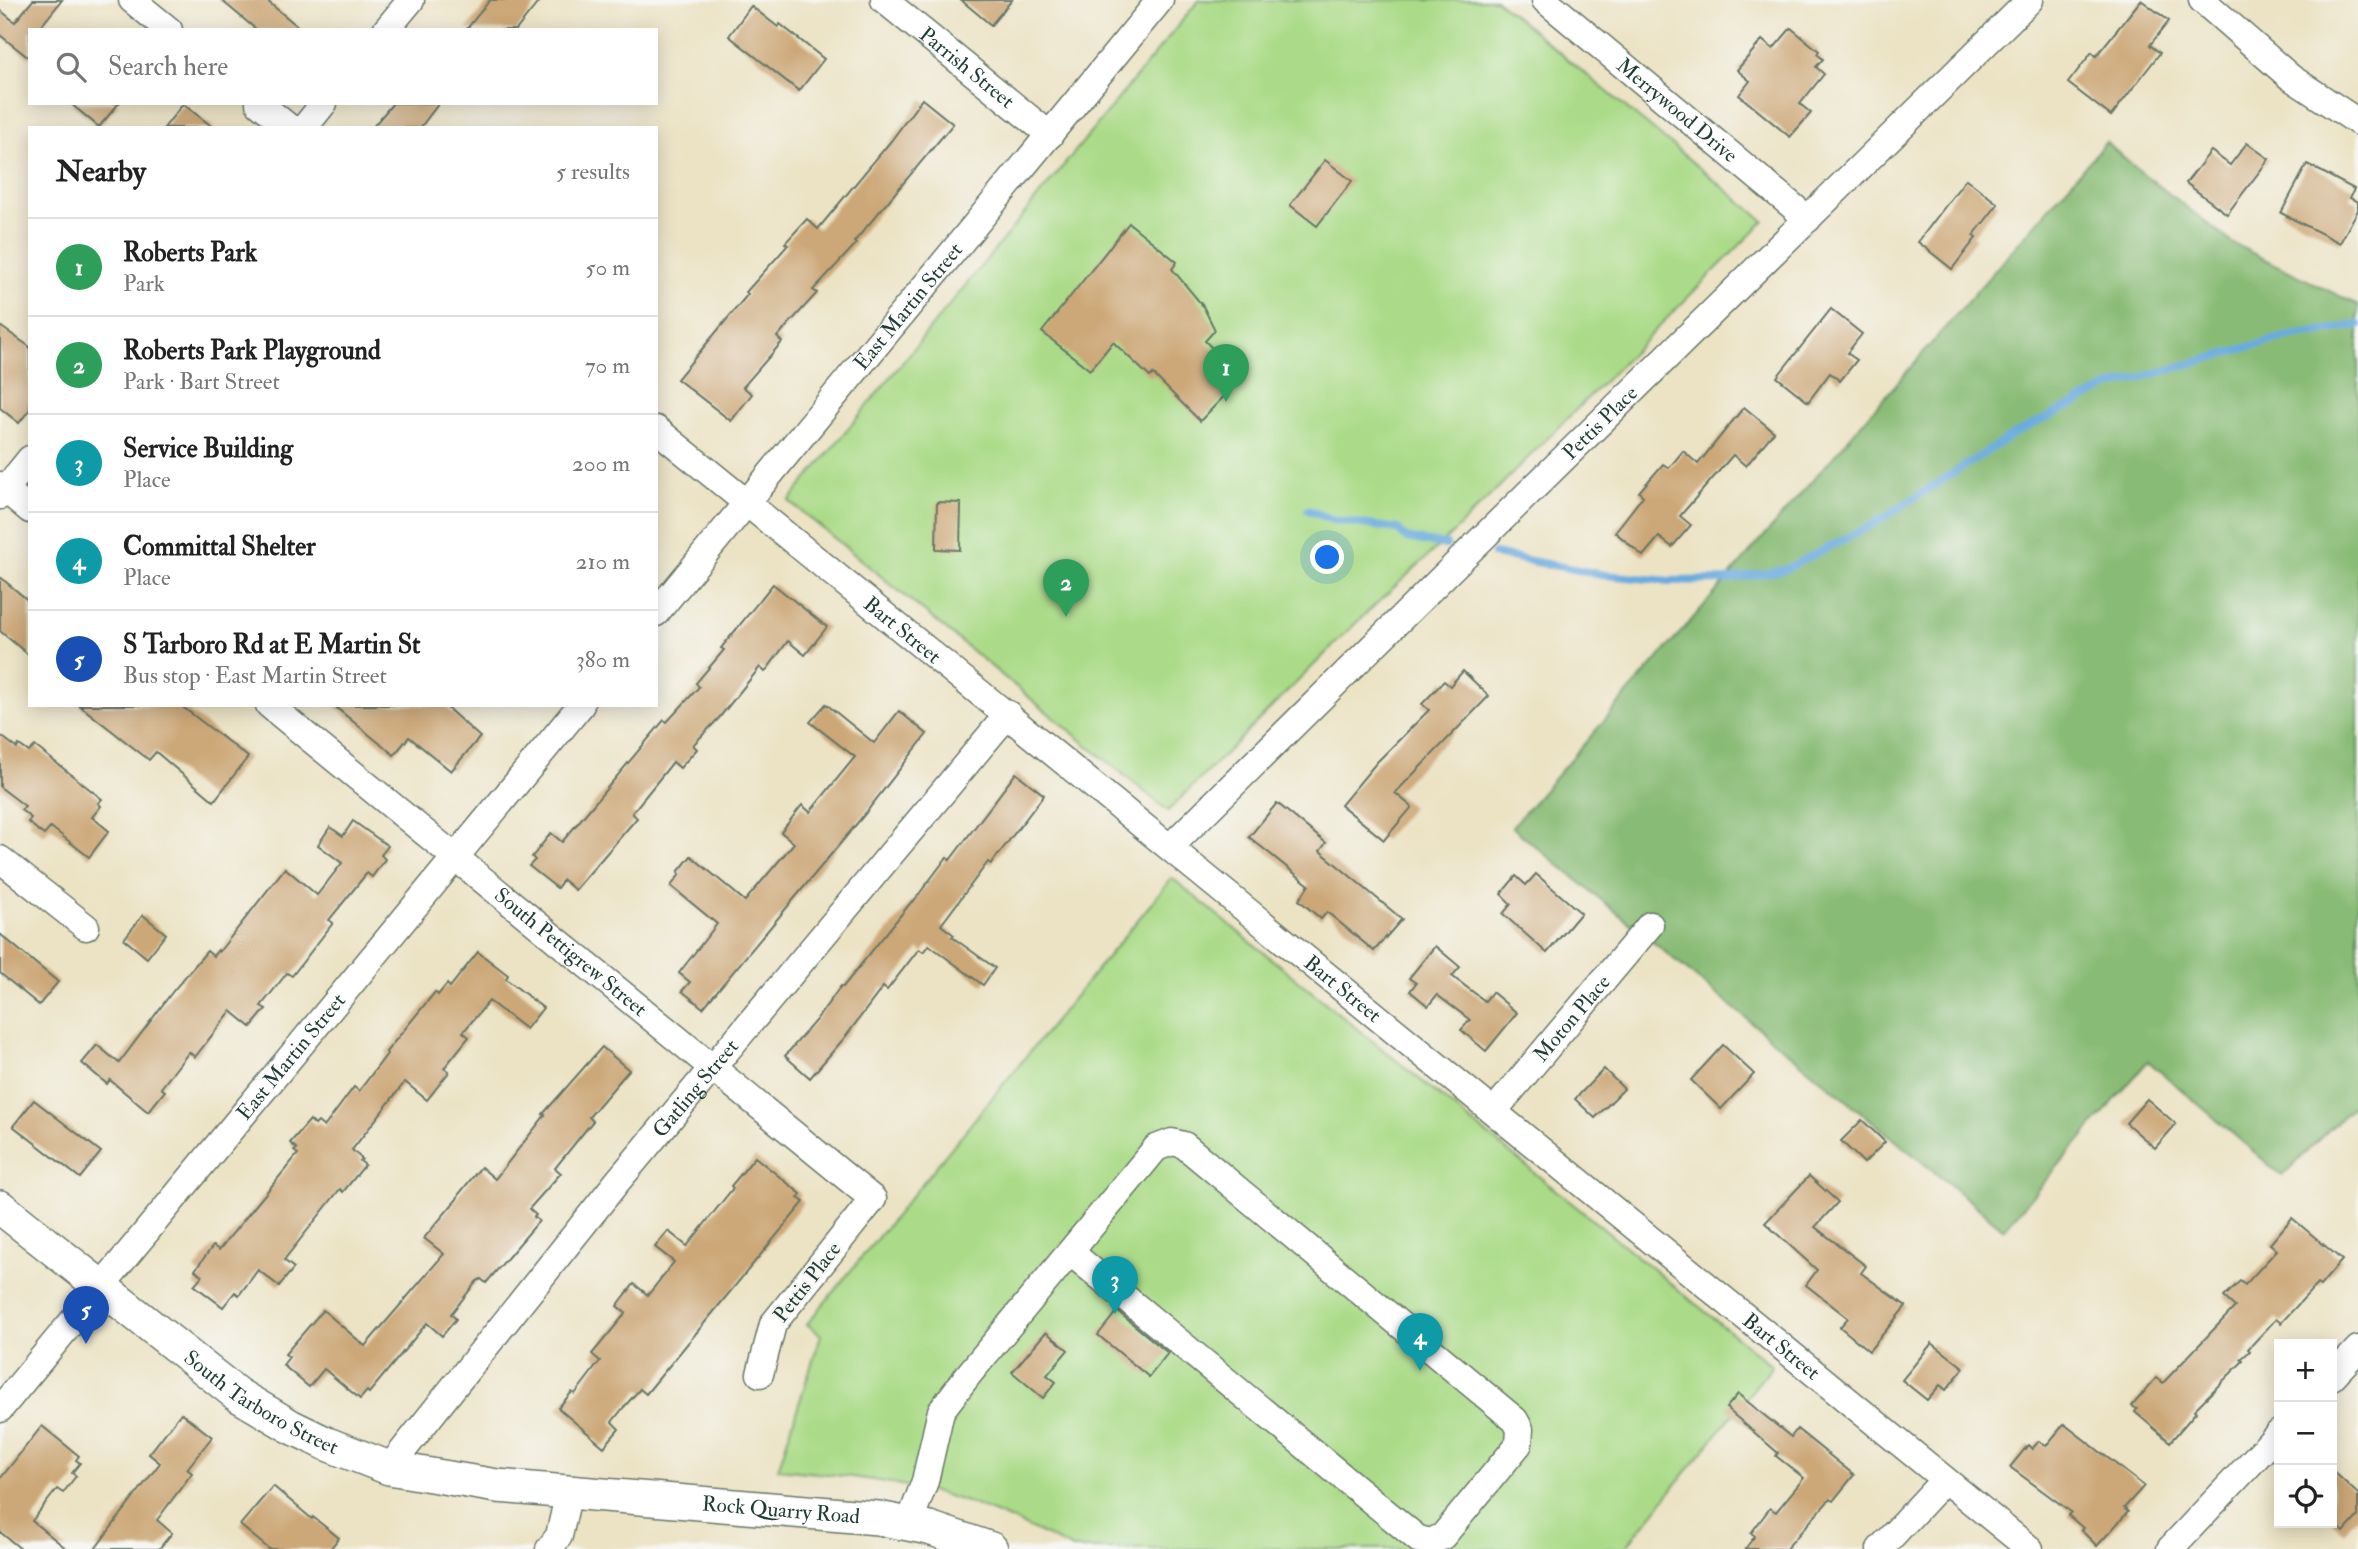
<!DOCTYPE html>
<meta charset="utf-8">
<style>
:root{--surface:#fff;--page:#f6f6f6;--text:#222;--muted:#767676;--line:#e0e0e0;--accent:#0b8043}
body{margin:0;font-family:"IM FELL Double Pica",serif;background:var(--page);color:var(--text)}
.controls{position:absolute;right:21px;bottom:21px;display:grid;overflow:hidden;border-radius:0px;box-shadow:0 4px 18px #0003}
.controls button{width:63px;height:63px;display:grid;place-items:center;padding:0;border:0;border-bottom:2px solid var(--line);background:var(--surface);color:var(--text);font:35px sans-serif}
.you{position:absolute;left:1328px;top:558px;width:24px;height:24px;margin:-18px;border:5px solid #fff;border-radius:50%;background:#1a73e8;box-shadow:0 0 0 10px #1a73e833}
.badge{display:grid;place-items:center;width:46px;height:46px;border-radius:50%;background:var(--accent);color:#fff;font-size:23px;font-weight:700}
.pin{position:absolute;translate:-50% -58px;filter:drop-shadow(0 2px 4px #0008)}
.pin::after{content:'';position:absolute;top:37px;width:24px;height:21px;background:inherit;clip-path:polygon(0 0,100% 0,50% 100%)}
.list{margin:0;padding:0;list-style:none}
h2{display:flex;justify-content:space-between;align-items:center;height:91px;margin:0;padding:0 28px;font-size:30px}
h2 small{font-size:23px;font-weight:400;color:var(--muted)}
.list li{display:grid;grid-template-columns:46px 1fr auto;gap:21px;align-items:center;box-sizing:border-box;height:98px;padding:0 28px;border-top:2px solid var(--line)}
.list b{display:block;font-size:26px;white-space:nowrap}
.list p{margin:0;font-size:23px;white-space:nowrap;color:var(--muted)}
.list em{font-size:23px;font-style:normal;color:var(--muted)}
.icon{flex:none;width:38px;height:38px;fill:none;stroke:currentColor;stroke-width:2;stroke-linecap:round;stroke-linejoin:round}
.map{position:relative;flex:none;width:2358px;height:1549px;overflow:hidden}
.search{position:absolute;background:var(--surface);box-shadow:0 4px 18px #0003;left:28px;top:28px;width:630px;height:77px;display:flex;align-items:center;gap:18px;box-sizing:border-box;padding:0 24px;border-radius:0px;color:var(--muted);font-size:26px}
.panel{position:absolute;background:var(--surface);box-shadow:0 4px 18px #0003;left:28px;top:126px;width:630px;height:581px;border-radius:0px}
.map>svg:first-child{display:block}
.green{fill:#abdb88;stroke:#658c5e;stroke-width:2}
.forest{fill:#88bb74;stroke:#547c54;stroke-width:2}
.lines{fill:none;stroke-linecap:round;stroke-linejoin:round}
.stream{stroke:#6babde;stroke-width:8}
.building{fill:#cca777}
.minor-casing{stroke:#677767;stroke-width:29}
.major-casing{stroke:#677767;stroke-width:36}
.minor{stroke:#fff;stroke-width:26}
.major{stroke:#fff;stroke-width:33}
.labels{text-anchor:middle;stroke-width:5;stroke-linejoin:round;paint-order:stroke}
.street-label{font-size:21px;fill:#1f3d34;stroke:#f6f6f2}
</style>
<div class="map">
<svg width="2358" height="1549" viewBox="0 0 2358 1549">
<rect width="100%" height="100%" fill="#f6f6f2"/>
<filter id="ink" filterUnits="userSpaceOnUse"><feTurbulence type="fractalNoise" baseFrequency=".0143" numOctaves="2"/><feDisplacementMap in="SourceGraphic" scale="14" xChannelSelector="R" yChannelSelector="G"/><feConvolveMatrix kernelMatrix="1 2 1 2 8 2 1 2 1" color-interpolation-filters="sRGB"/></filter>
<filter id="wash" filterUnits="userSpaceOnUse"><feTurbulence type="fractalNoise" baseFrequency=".00686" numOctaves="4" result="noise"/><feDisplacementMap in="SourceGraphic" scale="28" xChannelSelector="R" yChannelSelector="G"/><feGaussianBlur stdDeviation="1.57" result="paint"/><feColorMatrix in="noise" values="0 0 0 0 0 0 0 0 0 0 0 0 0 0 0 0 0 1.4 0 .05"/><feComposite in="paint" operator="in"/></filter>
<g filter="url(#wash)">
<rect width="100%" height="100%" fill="#ece3c5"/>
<g class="green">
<polygon points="1199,0 1496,0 1764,221 1458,528 1359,620 1168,811 789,501"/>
<path d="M1172,878L1772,1366L1624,1549H1073C1027,1527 982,1504 933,1492C882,1479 830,1474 778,1469L821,1335L807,1324Z"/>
</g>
<polygon class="forest" points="2106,142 2127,161 2234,244 2358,305 2358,1101 2282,1176 2148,1061 2004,1229 1512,827"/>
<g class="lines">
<g class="stream">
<polyline points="1308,510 1333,520 1398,529 1406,538 1446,545"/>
<polyline points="1494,554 1605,575 1669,581 1726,580 1784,570 1872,525 2016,433 2108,387 2281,338 2358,325"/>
</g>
</g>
<g id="blocks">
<g class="building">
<polygon points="33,0 62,0 38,30 30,30 30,59 0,35 0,10 15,22"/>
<polygon points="221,0 266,0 302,30 257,30"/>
<polygon points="490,0 540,0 516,30 466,30"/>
<polygon points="961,0 1012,0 991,25"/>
<polygon points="2141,0 2169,21 2150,45 2160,53 2111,116 2068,83 2092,52 2096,56"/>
<polygon points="751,6 778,27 780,24 824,59 799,91 729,36"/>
<polygon points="1791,28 1819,51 1817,54 1823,59 1816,67 1824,74 1800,104 1811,113 1790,137 1739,95 1750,81 1737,70 1762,40 1773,49"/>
<polygon points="922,99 953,124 854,242 856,244 813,290 817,293 777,337 782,342 743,387 752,394 731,421 677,379 748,294 746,292 788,245 785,243 807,219 818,229 891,141"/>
<polygon points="70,103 119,103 99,127"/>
<polygon points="393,103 439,103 420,128 372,128"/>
<polygon points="183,104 214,128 164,128"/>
<polygon points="2247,143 2269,159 2227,214 2186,183 2211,151 2230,165"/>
<polygon points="1325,160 1352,181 1317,226 1290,205"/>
<polygon points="2307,164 2354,189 2350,198 2358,202 2358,210 2340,243 2281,213"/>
<polygon points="1966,179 1998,204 1973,236 1976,238 1952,269 1918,242"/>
<polygon points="1129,223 1177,262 1172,269 1203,306 1215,330 1205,341 1242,378 1200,421 1153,374 1150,377 1113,342 1090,370 1042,332"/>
<polygon points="1831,309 1862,334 1847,353 1857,360 1840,381 1830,373 1808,402 1777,377"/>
<polygon points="0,326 30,347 30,409 19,423 0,408"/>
<polygon points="1744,407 1774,432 1746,466 1733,455 1680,516 1691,525 1672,547 1659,537 1643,556 1615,532 1643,496 1639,492 1663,464 1669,468 1683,451 1698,464"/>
<polygon points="937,502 961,503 960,550 936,549"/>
<polygon points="0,577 30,602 30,656 0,631"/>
<polygon points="773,584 827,627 805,655 788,641 765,672 760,667 719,718 693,745 697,749 680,768 673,762 632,813 637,818 575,890 563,880 557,888 529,866 535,860 532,857 551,833 562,842 664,720 667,722 699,687 696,683 724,650 721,648"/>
<polygon points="1463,671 1489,696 1395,793 1412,807 1384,840 1341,805 1377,762 1429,710 1422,704 1444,681 1450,686"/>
<polygon points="826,704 874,743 899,711 927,734 864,815 703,1008 682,991 690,982 679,973 717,924 671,886 680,874 678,872 691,856 745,901 794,843 781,832 802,805 810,812 855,757 810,722"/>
<polygon points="79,705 180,705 248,757 214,801 156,752 149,760"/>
<polygon points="333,705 444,705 480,737 451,771 409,737 394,755"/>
<polygon points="0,735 17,748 19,745 29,752 35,746 102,799 98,803 101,806 92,817 109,831 89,857 51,827 44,835 28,822 31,818 21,810 25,806 0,787"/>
<polygon points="1016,773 1044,795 991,864 988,862 941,925 954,935 952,937 995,968 983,985 929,945 923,952 919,949 887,990 883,987 846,1036 810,1078 785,1056 816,1020 841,986 843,987 912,901 913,902 947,857 950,860"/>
<polygon points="1277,803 1326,843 1320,851 1402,919 1374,951 1327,912 1321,919 1299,900 1309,885 1249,837"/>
<polygon points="353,821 388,846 381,855 385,859 372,877 367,873 329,920 333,923 292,976 287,973 261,1006 266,1009 251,1027 231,1011 195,1057 189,1052 161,1088 165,1091 148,1112 110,1080 107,1084 82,1063 97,1045 119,1063 173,991 207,951 213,956 218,950 219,952 285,868 317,895 342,863 318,845 330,827 343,836"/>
<polygon points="1536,874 1581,913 1547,953 1503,914 1511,904 1501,894 1516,876 1526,885"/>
<polygon points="143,915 166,934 147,958 124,939"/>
<polygon points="0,934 58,982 39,1005 0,973"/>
<polygon points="1435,946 1460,967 1452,976 1485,1001 1492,992 1517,1013 1486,1051 1461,1030 1470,1020 1437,995 1428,1006 1410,991 1416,983 1409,978"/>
<polygon points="478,952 508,975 506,979 543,1008 526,1029 489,1001 463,1032 469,1037 444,1068 449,1072 427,1100 405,1082 352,1150 362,1159 360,1161 365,1165 343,1192 340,1189 284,1260 294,1268 279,1286 258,1270 239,1295 235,1292 223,1307 194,1285 202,1276 195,1270 213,1246 219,1250 298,1154 294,1151 297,1149 290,1143 310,1120 315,1125 318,1122 324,1127 354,1087 359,1091 387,1054 386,1052 435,992 438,995 447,984 450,987"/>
<polygon points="1723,1045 1754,1074 1721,1109 1691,1080"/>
<polygon points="602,1047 629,1070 589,1117 593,1121 555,1168 561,1173 529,1209 536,1215 534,1217 539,1221 486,1283 481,1279 477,1281 451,1314 456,1319 442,1336 427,1323 369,1393 367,1391 360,1399 324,1369 309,1387 283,1365 289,1357 285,1354 323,1310 365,1346 444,1254 424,1238 457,1199 459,1194 481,1167 495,1179 545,1115 543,1114"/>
<polygon points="1604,1069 1624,1089 1595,1118 1575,1099"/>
<polygon points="2147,1099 2176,1124 2155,1148 2126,1123"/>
<polygon points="34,1100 101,1152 80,1178 13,1126"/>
<polygon points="1862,1120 1885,1142 1864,1163 1841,1141"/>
<polygon points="755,1157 801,1194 798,1198 804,1202 646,1394 640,1389 624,1407 612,1422 619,1429 604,1447 558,1408 572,1392 575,1394 600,1361 592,1354 626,1313 617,1306 634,1284 648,1295 674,1262 655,1247 668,1231 687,1246 733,1188 731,1186"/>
<polygon points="1809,1176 1838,1202 1815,1227 1866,1266 1861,1273 1906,1306 1869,1351 1840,1327 1848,1318 1806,1285 1817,1270 1765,1223"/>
<polygon points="2292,1218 2342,1260 2320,1286 2317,1284 2281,1323 2276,1319 2248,1349 2250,1351 2241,1359 2243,1361 2194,1410 2196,1412 2170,1442 2135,1412 2137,1409 2132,1406 2156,1378 2163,1383 2235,1307 2224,1297 2240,1281 2245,1285 2277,1250 2270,1244"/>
<polygon points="1117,1311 1168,1353 1149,1377 1098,1335"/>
<polygon points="1046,1332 1068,1350 1047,1375 1056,1382 1043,1398 1012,1372"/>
<polygon points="1932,1343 1964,1368 1946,1390 1940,1385 1927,1400 1902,1380"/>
<polygon points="1738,1394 1791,1437 1797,1429 1854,1475 1833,1501 1830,1499 1786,1549 1745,1549 1755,1536 1751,1533 1770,1508 1776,1512 1804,1478 1776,1456 1778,1453 1726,1408"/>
<polygon points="181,1413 212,1437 187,1469 192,1473 157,1520 172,1533 159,1549 95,1549 160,1463 149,1454"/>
<polygon points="2064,1424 2144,1486 2124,1508 2128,1512 2097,1546 2081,1530 2083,1528 2068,1515 2071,1512 2010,1467 2028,1445 2032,1449 2039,1441 2046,1446"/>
<polygon points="42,1426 79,1456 76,1460 80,1463 72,1473 76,1476 63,1493 57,1489 32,1521 67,1549 21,1549 0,1532 0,1479"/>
<polygon points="2332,1470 2358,1494 2358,1516 2344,1532 2332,1521"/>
<polygon points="273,1486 312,1519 313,1517 339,1538 330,1549 269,1549 240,1525"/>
</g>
</g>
</g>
<g filter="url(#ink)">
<use href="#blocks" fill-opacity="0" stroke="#677767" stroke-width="2"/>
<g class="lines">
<g class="minor-casing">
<g id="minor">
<polyline points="132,0 169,30"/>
<path id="s1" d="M884,0L1050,135"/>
<path id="s2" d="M1545,0L1808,219"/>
<polyline points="2202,0 2290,77 2358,122"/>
<polyline points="386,30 411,0"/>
<polyline points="259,103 290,128"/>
<polyline points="304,128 324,103"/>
<path id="s3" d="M656,429L2030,1549"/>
<polyline points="0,485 30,510"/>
<polyline points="0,496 30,459"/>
<path id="s4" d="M656,613L1160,0"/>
<path id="s5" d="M269,705L873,1199L773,1324L760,1374"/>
<path id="s6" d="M1170,847L1445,575L2030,0"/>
<polyline points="0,859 86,927"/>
<path id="s7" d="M1494,1111L1650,925"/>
<polyline points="2332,1377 2358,1349"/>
<path id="s8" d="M0,1409L581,705"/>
<path id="s9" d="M389,1468L617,1182L1008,714"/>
<polyline points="909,1524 925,1481 941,1411 969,1374 1156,1148 1172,1142 1184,1145 1515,1420 1520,1429 1519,1444 1443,1536 1431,1542 1418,1539 1070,1252"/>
<polyline points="549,1549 559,1536 569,1492"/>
<polyline points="1880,1549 1944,1480"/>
<polyline points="2170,1549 2279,1433"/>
</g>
</g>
<g class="major-casing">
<g id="major">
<path id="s10" d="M0,1207L238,1395L290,1426L327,1444L389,1468L497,1486L878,1518L929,1528L991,1549"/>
</g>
</g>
<use href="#minor" class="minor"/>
<use href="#major" class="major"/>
</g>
</g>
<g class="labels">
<g class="street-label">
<text dy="7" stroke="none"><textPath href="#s1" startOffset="107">Parrish Street</textPath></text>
<text dy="7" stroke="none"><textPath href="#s2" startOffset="172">Merrywood Drive</textPath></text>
<text dy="7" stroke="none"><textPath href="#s4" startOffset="397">East Martin Street</textPath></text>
<text dy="7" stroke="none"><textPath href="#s6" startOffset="604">Pettis Place</textPath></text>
<text dy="7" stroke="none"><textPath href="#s3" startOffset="318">Bart Street</textPath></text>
<text dy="7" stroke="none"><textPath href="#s5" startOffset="390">South Pettigrew Street</textPath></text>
<text dy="7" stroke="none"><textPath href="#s3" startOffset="886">Bart Street</textPath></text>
<text dy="7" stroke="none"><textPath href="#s7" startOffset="121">Moton Place</textPath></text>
<text dy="7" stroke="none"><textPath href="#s8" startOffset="457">East Martin Street</textPath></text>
<text dy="7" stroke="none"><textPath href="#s9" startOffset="488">Gatling Street</textPath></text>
<text transform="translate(807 1282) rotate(-52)" y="7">Pettis Place</text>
<text dy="7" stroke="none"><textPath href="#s3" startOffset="1452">Bart Street</textPath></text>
<text dy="7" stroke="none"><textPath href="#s10" startOffset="327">South Tarboro Street</textPath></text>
<text dy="7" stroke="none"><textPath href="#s10" startOffset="866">Rock Quarry Road</textPath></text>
</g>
</g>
</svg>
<div class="controls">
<button>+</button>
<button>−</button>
<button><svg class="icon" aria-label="locate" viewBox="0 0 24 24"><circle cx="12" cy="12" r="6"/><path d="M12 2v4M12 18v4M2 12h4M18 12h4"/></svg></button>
</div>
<div class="you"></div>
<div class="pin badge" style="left:1226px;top:402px;background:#2e9e5b">1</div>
<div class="pin badge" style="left:1066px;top:617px;background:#2e9e5b">2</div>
<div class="pin badge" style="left:1115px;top:1314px;background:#0f9aa8">3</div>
<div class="pin badge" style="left:1420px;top:1371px;background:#0f9aa8">4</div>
<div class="pin badge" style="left:86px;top:1344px;background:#1a4fb4">5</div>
<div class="search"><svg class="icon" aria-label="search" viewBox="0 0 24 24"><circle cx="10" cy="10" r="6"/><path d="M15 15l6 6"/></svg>Search here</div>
<section class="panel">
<h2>Nearby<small>5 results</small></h2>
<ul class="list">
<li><span class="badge" style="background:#2e9e5b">1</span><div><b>Roberts Park</b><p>Park</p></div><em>50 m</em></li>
<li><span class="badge" style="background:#2e9e5b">2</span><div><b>Roberts Park Playground</b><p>Park · Bart Street</p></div><em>70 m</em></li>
<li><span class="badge" style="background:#0f9aa8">3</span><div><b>Service Building</b><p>Place</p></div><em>200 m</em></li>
<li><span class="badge" style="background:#0f9aa8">4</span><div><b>Committal Shelter</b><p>Place</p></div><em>210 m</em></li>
<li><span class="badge" style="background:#1a4fb4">5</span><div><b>S Tarboro Rd at E Martin St</b><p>Bus stop · East Martin Street</p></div><em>380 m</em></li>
</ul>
</section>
</div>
